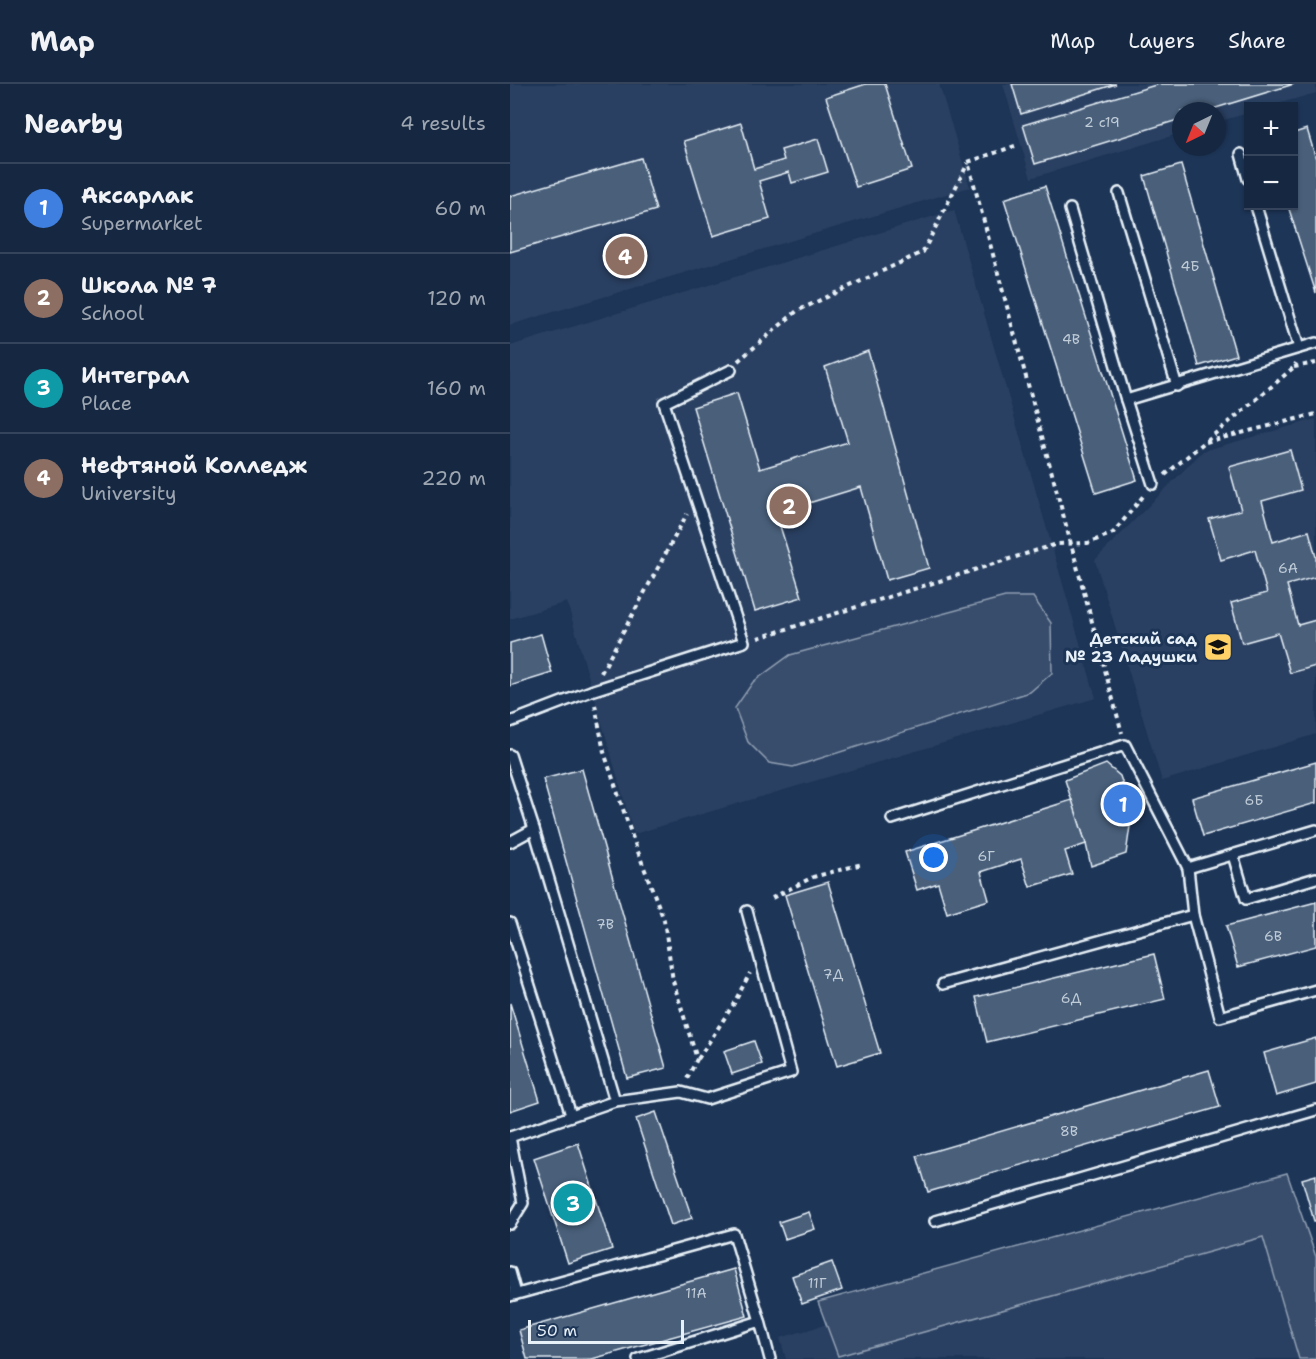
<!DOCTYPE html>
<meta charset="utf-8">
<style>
:root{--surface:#162841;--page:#23344c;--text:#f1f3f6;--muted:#9ea6b1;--line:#35445a;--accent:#8bbbb9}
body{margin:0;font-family:"Shantell Sans",sans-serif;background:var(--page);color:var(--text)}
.controls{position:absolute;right:18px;top:18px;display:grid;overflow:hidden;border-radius:0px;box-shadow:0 2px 4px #0004}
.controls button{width:54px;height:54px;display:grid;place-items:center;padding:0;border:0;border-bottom:2px solid var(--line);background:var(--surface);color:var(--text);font:30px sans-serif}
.compass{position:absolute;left:662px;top:18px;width:54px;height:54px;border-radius:50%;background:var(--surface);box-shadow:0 2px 4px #0004;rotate:223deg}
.scale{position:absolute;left:18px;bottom:15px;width:156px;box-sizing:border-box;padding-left:6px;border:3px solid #e8f1f8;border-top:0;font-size:16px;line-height:21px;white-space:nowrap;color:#e8f1f8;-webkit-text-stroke:4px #1d3557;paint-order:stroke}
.you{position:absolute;left:424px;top:774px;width:21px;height:21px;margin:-15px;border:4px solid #fff;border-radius:50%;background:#1a73e8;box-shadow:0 0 0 9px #1a73e833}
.badge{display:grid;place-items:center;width:39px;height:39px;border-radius:50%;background:var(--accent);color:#fff;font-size:20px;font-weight:700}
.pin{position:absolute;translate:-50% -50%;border:3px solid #fff;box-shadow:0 2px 6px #0006}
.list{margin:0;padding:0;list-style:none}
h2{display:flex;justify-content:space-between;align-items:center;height:78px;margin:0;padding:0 24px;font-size:26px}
h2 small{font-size:20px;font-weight:400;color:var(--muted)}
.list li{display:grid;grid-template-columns:39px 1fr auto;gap:18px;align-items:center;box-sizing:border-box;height:90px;padding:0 24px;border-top:2px solid var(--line)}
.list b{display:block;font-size:22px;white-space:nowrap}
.list p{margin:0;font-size:20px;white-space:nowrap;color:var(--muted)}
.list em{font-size:20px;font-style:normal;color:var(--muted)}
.map{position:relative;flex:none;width:806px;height:1275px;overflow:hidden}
header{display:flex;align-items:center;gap:36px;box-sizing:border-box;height:84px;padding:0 30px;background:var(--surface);border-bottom:2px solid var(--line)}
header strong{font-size:28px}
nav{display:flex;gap:33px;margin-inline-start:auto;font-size:21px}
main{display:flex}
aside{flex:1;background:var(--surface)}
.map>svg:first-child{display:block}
.built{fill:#2a4162}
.green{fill:#374d6c;stroke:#909fb2;stroke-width:1.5}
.building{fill:#495e7a;stroke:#e8f1f8;stroke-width:1.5}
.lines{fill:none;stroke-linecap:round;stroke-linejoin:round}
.lane-casing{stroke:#e8f1f8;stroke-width:14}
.path{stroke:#e8f1f8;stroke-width:4;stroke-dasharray:4.5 4.5;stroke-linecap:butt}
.lane{stroke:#1d3557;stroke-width:9}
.labels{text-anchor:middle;stroke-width:6;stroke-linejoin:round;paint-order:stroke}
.number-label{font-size:14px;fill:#c0ccd8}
.poi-label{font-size:16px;font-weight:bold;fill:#e8f1f8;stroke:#1d3557;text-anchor:end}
</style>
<header>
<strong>Map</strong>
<nav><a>Map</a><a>Layers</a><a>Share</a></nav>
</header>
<main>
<aside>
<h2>Nearby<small>4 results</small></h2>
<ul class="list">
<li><span class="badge" style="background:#3f7fe0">1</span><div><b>Аксарлак</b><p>Supermarket</p></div><em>60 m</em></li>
<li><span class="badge" style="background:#8d6e63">2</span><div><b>Школа № 7</b><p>School</p></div><em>120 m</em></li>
<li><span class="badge" style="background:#0f9aa8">3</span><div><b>Интеграл</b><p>Place</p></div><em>160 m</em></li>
<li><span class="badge" style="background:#8d6e63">4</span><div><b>Нефтяной Колледж</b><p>University</p></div><em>220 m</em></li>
</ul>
</aside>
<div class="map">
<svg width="806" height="1275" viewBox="0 0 806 1275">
<rect width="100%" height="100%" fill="#1d3557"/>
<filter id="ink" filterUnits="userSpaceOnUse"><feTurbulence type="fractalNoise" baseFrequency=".0167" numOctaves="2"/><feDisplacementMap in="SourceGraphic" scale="12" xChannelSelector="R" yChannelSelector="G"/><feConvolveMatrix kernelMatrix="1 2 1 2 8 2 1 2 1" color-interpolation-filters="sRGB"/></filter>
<g filter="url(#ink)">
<g class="built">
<polygon points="0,0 429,0 460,103 0,241"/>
<polygon points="493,0 806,0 806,9 760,22 738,22 738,29 707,38 707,27 671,27 671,49 521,94"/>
<polygon points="444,126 586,614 124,750 57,518 0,535 0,262"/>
<polygon points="806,335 806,650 652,697 585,476 693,367"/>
<polygon points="757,1111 806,1275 276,1275 270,1254"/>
</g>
<g class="green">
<polygon points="495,513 523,513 541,539 542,589 520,608 283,683 259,679 238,658 225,624 243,598 280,571"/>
<polygon points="777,1089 806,1173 806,1275 789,1275 753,1153 328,1272 308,1218"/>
</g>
<g class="building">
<polygon points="356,0 375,0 402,85 346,103 316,13"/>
<polygon points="502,0 606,0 511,30"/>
<polygon points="649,0 784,0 696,27 671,27 671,35 525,80 513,41"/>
<polygon points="231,39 244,85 274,76 271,66 308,55 318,88 282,99 279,88 249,97 260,135 203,152 174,57"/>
<polygon points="797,45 806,75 806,209 778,122 784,122 784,49"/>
<polygon points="131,74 146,126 0,168 0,112"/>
<polygon points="671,81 726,271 689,282 634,92"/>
<polygon points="535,102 627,396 586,409 494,115"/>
<polygon points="358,267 419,484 377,496 351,403 266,429 292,513 245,527 183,323 227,309 250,385 338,358 315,283"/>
<polygon points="780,366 791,406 752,417 763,458 799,447 806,473 806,493 777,501 788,541 806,536 806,582 780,589 768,549 732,559 721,519 757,509 745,466 711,476 699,435 731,426 719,383"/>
<polygon points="31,550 42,589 0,602 0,559"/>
<polygon points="806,678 806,719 693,752 682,714"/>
<polygon points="596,680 610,692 622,728 616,770 581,782 576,760 555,696"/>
<polygon points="72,685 156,984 117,994 33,695"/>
<polygon points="562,716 576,760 555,767 562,790 520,803 511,775 471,788 479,816 437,829 428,799 407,806 395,768"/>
<polygon points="318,798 370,969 327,982 275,811"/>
<polygon points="806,818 806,862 728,883 716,842"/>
<polygon points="644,870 655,915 477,958 466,913"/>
<polygon points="0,919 30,1017 0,1027"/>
<polygon points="806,954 806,1000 766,1012 754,969"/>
<polygon points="244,957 252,980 222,990 214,967"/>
<polygon points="699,986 710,1023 418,1108 407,1072"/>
<polygon points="146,1028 182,1134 161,1141 126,1035"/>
<polygon points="68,1059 102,1165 58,1179 24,1074"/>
<polygon points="806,1091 806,1137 804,1137 792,1095"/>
<polygon points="299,1128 305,1145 275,1155 269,1138"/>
<polygon points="322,1178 332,1206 292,1220 282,1192"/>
<polygon points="224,1185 237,1232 82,1275 17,1275 9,1246"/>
</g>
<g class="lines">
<g class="lane-casing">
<g id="lane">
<polyline points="731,70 738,95"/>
<polyline points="609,109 667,302"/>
<polyline points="746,122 789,264"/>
<polyline points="560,125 616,316 806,259"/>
<polyline points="616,316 643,400"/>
<polyline points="0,638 81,607 234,558 154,319 221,286"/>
<polyline points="0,671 24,745 105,1017"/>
<polyline points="382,735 615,661 678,784 683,831 710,933 806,906"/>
<polyline points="0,758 24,745"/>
<polyline points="723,771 736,815 806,794"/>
<polyline points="678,784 806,746"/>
<polyline points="0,839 61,1031"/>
<polyline points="433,900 683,831"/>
<polyline points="0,1053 105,1017 171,1008 197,1015 281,988 237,827"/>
<polyline points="0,1053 13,1119 0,1140"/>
<polyline points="425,1137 806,1026"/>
<polyline points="0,1188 6,1210"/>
<polyline points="0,1212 224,1150 250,1237"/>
<polyline points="128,1275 250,1237 260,1275"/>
</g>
</g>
<g class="path">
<polyline points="505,62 458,78 612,649"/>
<polyline points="228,277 287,227 413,168 458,79"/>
<polyline points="784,283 806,279"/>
<polyline points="696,358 806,330"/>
<path d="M655,391C698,355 742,320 784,283L786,279"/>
<polyline points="248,554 547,460 578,459 603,449 635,410"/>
<polyline points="91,589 177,430"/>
<polyline points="85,621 94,668 122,752 154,836 163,897 187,975 176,997"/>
<polyline points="262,814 303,793 352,780"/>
<polyline points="188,975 223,921 240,889"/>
</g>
<use href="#lane" class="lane"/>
</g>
</g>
<defs>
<g id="school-square" transform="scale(1.5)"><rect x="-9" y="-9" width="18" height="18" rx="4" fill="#ffd166" stroke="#1d3557"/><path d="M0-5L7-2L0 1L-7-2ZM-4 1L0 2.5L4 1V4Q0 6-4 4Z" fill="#111"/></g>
</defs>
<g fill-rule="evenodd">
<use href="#school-square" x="708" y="563"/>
</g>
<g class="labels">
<g class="number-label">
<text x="592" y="43">2 с19</text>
<text x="680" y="187">4Б</text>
<text x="561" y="260">4В</text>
<text x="778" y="489">6А</text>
<text x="744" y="721">6Б</text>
<text x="476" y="777">6Г</text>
<text x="95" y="845">7В</text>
<text x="763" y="857">6В</text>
<text x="323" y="895">7Д</text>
<text x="561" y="919">6Д</text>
<text x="559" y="1052">8В</text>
<text x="307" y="1204">11Г</text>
<text x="186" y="1214">11А</text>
</g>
<g class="poi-label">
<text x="687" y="560">Детский сад<tspan x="687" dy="18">№ 23 Ладушки</tspan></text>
</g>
</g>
</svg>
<div class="controls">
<button>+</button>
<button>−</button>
</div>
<svg class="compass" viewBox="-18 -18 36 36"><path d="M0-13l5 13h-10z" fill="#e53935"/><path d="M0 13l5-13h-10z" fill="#9ea6b1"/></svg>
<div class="scale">50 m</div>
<div class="you"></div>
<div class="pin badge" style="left:613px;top:720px;background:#3f7fe0">1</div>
<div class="pin badge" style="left:279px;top:422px;background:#8d6e63">2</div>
<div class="pin badge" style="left:63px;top:1119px;background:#0f9aa8">3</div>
<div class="pin badge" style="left:115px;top:172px;background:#8d6e63">4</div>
</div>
</main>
